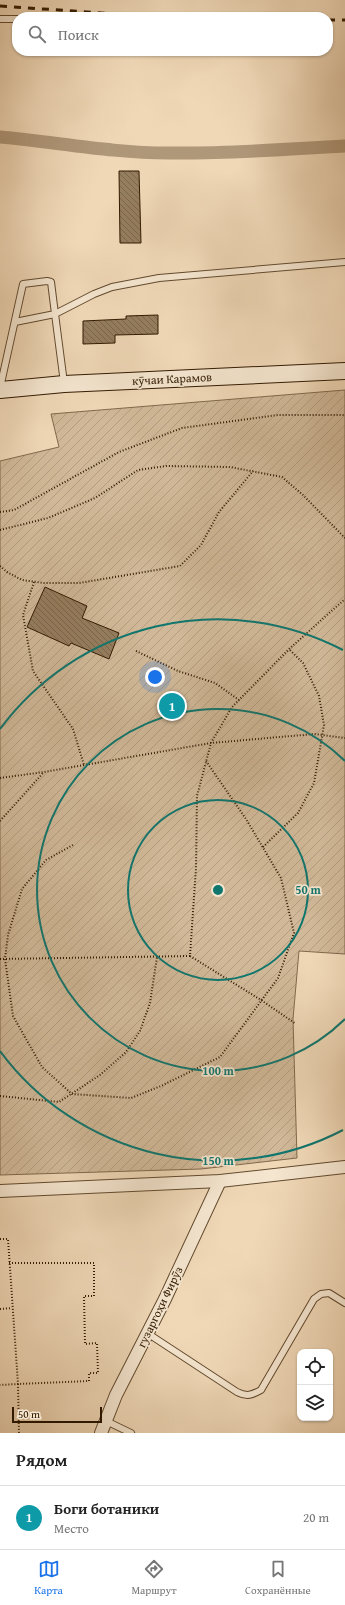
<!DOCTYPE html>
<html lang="ru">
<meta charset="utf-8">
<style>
:root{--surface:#fff;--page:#f2f2f2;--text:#222;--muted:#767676;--line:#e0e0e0;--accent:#1a73e8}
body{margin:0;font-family:"Gentium Book Plus",serif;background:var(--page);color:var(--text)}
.controls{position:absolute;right:12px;bottom:12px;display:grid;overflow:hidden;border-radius:8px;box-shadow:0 1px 3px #0004}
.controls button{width:36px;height:36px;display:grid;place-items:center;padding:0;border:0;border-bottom:1px solid var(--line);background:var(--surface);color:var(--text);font:20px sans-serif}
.scale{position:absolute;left:12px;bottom:10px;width:90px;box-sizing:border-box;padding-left:4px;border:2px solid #321a00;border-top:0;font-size:11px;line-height:14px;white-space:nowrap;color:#321a00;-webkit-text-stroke:3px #f5e6d0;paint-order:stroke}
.you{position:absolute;left:155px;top:677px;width:14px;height:14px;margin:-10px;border:3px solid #fff;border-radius:50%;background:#1a73e8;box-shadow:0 0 0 6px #1a73e833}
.badge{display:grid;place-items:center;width:26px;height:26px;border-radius:50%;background:var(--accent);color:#fff;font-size:13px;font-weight:700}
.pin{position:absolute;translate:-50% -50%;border:2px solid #fff;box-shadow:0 1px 4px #0006}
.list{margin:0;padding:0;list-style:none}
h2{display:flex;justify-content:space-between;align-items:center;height:52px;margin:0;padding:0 16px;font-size:17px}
h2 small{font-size:13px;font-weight:400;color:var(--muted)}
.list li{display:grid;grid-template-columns:26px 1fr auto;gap:12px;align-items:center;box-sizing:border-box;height:64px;padding:0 16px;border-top:1px solid var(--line)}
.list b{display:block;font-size:15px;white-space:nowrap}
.list p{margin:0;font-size:13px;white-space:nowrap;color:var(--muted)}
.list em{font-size:13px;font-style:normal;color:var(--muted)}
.icon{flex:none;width:22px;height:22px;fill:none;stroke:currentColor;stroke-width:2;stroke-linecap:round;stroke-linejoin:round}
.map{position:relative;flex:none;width:345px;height:1433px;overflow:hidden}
.search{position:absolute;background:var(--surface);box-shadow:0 1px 3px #0004;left:12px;right:12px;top:12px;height:44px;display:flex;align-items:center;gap:10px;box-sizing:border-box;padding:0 14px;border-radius:16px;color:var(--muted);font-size:15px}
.sheet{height:116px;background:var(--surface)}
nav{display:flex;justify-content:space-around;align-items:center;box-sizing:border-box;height:56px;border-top:1px solid var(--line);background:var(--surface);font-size:11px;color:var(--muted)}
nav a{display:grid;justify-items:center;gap:2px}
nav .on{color:var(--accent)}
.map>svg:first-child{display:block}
.garden{fill:url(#garden-furrows);stroke:#81694c}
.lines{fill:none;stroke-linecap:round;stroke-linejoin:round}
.canal{stroke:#af9779;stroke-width:13}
.building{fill:url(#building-back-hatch);stroke:#321a00}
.lane-casing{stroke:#624a2e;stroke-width:8}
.street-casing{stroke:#624a2e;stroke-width:14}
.secondary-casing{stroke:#321a00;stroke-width:18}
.path{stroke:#321a00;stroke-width:2;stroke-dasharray:1 2;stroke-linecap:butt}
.lane{stroke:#f5e6d0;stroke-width:6}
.street{stroke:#f5e6d0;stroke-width:12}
.secondary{stroke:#f5e6d0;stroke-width:16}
.rail{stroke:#321a00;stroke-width:3;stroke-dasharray:7 7;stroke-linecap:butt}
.ring{fill:none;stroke:#0f766e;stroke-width:2}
.labels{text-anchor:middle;stroke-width:3.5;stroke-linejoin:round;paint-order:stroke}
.street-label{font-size:12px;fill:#321a00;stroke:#f5e6d0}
.centre{fill:#0f766e;stroke:#f5e6d0;stroke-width:2}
.ring-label{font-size:12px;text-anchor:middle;font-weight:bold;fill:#0f766e;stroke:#f5e6d0;stroke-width:3.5;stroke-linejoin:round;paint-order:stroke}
</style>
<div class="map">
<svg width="345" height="1433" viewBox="0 0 345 1433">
<defs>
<pattern id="garden-furrows" width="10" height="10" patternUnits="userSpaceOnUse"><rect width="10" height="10" fill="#d0b898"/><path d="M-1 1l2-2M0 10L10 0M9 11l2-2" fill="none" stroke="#b39e81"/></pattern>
<pattern id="building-back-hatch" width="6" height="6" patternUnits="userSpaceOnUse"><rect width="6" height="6" fill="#957d5f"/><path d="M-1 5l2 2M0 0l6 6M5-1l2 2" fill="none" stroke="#7a664c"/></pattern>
</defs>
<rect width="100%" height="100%" fill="#f0d8b7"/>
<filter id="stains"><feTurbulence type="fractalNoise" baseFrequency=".005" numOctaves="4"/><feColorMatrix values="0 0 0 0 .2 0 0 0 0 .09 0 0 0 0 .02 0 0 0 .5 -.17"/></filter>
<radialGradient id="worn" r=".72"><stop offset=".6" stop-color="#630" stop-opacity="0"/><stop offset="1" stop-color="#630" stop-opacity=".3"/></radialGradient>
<polygon class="garden" points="345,390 345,954 299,951 293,1019 297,1158 201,1169 0,1175 0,461 59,447 51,414"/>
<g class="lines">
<path class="canal" d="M0,137C56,142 112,153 169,153C228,154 286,149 345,146"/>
</g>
<g class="building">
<polygon points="119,171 139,171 141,243 120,243"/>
<polygon points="158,315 158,334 115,335 115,343 83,344 83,321 126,319 126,316"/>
<polygon points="45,587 87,606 82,618 119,633 109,659 71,643 69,646 27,627"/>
</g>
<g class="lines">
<g class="lane-casing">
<g id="lane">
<polyline points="0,19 17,19"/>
<polyline points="64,383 55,314 94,294 112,287 159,278 345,262"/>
<polyline points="0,388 23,284 47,281 51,282 55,314 15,322"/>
<path d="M147,1333L237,1392C247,1397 252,1395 261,1390L314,1299L321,1294L329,1293L345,1303"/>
<polyline points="106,1421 131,1433"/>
</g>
</g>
<g class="street-casing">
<g id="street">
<polyline points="0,1191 220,1181 345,1167"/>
<polyline points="101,1433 116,1395 165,1299 220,1181"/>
</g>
</g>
<g class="secondary-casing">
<polyline id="secondary" points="0,390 64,384 345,371"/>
</g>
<g class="path">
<polyline points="0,512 14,510 119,452 182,428 278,415 345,415"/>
<polyline points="0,530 48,518 95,498 138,470 166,466 230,467 282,477 303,495 345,538"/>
<polyline points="0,566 7,572 22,580 44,583 79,583 180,566 201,545 219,512 253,471"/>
<polyline points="34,582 23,615 33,671 73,729 84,765"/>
<polyline points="136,651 178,671 215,683 239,700"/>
<polyline points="0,778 44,772 211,743 314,734 345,738"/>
<polyline points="0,821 43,773"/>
<polyline points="73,845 46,860 22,889 8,935 5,959 13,1016 42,1067 72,1094 131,1098 161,1086 220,1057 278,978 294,933 281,878 246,819 206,761"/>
<polyline points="263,847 298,813 314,783 324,725 319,696 303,663 289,649"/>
<polyline points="190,956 261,1000 296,1024"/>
<polyline points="0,959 190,956 196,868 197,796 211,743 232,707 289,649 345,599"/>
<polyline points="0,1096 59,1102 100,1075 126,1052 140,1031 150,1003 157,957"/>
<polyline points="0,1239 8,1239 18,1384 0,1385"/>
<polyline points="9,1263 94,1263 94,1296 84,1296 85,1344 97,1343 98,1373 89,1373 89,1381 18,1384 19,1433"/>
<polyline points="0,1309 12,1308"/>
</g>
<use href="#lane" class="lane"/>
<use href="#street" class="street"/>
<use href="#secondary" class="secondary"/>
<g class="rail">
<polyline points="0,6 160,17"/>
<polyline points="328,20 345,20"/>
</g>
</g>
<g class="ring">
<circle cx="218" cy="890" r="90"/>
<path d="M345 1019A181 181 0 1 1 345 761"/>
<path d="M343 1130A271 271 0 0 1 0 1051M0 729A271 271 0 0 1 343 650"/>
</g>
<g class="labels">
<g class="street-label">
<text transform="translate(172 379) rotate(-3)" y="4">кӯчаи Карамов</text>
<text transform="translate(160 1307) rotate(-64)" y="4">гузаргоҳи Фирӯз</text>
</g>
</g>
<circle cx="218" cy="890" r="6" class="centre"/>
<g class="ring-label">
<text x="308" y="894">50 m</text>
<text x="218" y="1075">100 m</text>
<text x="218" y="1165">150 m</text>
</g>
<rect width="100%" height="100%" filter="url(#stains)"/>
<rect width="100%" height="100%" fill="url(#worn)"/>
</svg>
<div class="controls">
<button><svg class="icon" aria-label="locate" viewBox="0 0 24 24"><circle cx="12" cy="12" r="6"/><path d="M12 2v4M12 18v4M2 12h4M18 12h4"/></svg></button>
<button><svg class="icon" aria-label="layers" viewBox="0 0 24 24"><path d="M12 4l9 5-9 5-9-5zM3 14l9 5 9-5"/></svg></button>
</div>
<div class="scale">50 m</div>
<div class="you"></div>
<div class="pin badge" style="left:172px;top:706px;background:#0f9aa8">1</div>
<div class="search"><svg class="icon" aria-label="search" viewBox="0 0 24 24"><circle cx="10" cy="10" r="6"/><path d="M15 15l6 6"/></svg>Поиск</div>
</div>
<section class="sheet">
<h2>Рядом<small></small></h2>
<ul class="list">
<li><span class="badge" style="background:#0f9aa8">1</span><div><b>Боги ботаники</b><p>Место</p></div><em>20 m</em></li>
</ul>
</section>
<nav>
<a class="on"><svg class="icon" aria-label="map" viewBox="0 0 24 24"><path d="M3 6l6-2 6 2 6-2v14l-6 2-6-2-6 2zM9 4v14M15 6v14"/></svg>Карта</a>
<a><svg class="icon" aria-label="directions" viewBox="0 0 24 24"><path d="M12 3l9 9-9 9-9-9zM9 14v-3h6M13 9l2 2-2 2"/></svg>Маршрут</a>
<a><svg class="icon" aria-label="saved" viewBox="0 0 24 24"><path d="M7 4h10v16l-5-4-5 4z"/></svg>Сохранённые</a>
</nav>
